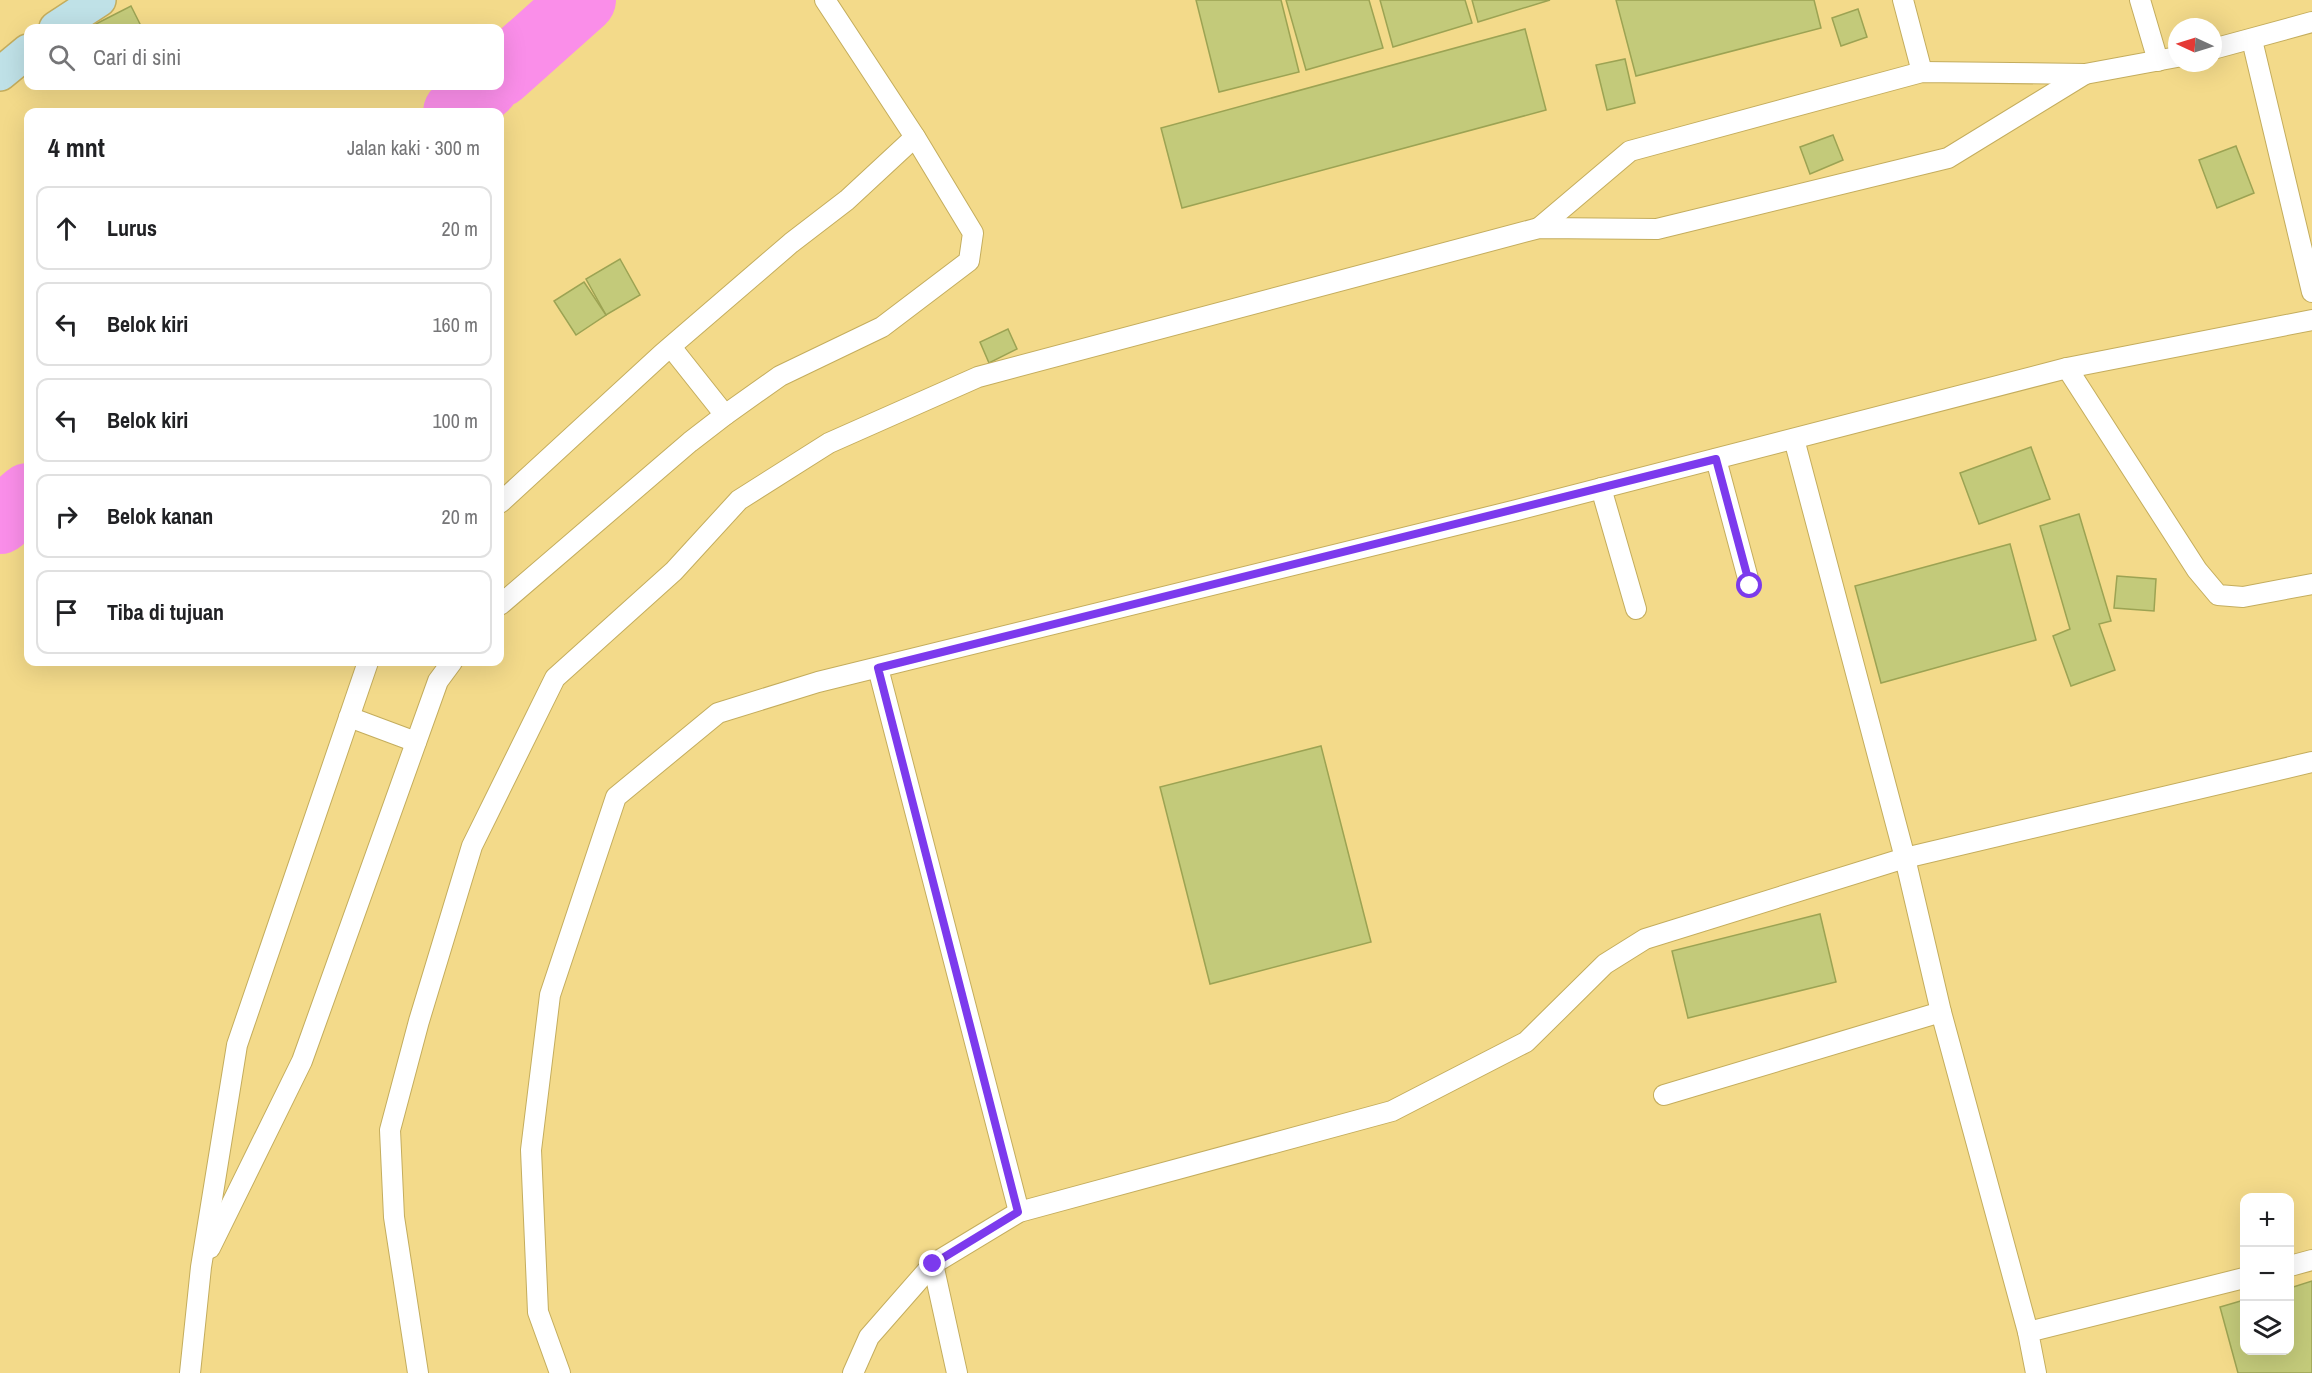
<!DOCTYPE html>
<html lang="id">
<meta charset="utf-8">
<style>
:root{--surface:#fff;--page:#f2f2f2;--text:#202124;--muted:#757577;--line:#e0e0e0}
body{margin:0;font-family:"Archivo Narrow",sans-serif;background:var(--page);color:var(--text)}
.controls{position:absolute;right:18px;bottom:18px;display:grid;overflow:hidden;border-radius:12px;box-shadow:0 6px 24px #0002}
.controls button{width:54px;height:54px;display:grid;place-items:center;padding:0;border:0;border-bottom:2px solid var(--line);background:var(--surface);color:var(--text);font:30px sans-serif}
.compass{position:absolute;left:2168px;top:18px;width:54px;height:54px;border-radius:50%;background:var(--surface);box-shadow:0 6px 24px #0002;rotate:274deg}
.stop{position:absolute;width:18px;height:18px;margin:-14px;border:4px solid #7c3aed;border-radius:50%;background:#fff}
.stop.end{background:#7c3aed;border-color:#fff;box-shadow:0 2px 6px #0008}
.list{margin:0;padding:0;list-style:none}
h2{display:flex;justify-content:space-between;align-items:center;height:78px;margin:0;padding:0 24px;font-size:26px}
h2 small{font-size:20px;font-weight:400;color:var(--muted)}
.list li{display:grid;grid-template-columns:39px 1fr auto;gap:18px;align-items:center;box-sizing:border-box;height:84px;margin:0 12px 12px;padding:0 12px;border:2px solid var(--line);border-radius:12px}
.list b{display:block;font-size:22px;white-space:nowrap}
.list em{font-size:20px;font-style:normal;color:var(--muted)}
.icon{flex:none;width:33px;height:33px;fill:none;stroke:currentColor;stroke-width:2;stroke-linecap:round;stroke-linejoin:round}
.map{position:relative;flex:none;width:2312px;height:1373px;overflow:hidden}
.search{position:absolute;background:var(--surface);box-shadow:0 6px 24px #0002;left:24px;top:24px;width:480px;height:66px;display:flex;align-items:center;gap:15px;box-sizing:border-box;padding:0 21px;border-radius:12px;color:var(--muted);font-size:22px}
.panel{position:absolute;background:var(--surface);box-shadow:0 6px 24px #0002;left:24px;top:108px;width:480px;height:558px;border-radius:12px}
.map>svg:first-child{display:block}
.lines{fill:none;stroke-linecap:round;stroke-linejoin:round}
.river{stroke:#fa8ee9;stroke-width:66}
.building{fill:#c3ca7a;stroke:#9ca353;stroke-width:1.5}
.lane-casing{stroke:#c4ad5d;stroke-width:22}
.secondary-casing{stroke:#c4ad5d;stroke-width:36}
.lane{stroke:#fff;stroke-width:20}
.secondary{stroke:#bfe1e7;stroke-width:33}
.route{stroke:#7c3aed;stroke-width:8}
</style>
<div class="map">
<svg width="2312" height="1373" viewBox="0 0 2312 1373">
<rect width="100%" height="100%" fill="#f3da8a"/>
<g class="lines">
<g class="river">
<polyline points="500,74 583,0"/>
<polyline points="456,112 486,86"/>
<polyline points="0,521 28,496"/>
</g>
</g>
<g class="building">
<polygon points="1196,0 1281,0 1299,72 1219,92"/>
<polygon points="1286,0 1369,0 1383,48 1306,70"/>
<polygon points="1380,0 1465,0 1472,23 1393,47"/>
<polygon points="1472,0 1550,0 1478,22"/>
<polygon points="1616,0 1814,0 1821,28 1636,76"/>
<polygon points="131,6 142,28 88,28"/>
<polygon points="1858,9 1867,37 1841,46 1832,18"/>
<polygon points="1525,29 1546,110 1182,208 1161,128"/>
<polygon points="1625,59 1635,103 1607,110 1596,65"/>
<polygon points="1833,135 1843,160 1810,174 1800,147"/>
<polygon points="2236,146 2254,193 2217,208 2199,160"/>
<polygon points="620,259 640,295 606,315 586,279"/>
<polygon points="584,282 606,315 576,335 554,301"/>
<polygon points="1008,329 1017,349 989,363 980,342"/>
<polygon points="2031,447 2050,499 1979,524 1960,473"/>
<polygon points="2079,514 2111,621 2099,624 2115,670 2071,686 2053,636 2070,629 2040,526"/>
<polygon points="2010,544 2036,640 1881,683 1855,586"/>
<polygon points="2117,576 2156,579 2154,611 2114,608"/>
<polygon points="1321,746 1371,942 1210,984 1160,787"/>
<polygon points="1820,914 1836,982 1688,1018 1672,951"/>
<polygon points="2312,1281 2312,1373 2238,1373 2220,1307 2244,1300 2244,1350 2290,1350 2290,1288"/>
</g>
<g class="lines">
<g class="lane-casing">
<g id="lane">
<polyline points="1903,0 1922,72"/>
<polyline points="2140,0 2158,61"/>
<polyline points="2252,40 2312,292"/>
<polyline points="2213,49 2312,22"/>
<polyline points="1539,228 1630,151 1922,72 2085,74 2177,57"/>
<polyline points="671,347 725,415"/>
<polyline points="2067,368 2197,570 2218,595 2243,597 2312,584"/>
<polyline points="1794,439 1905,858 2312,762"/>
<polyline points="1716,459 1750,586"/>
<polyline points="1601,488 1636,609"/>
<polyline points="500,503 662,354 791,243 847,200 915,137"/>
<polyline points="500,605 690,442 725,415 780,376 882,327 969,261 973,233 915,137 825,0"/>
<polyline points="878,668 1019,1212"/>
<polyline points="349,717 416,742"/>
<polyline points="1664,1095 1941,1012"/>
<polyline points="210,1248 302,1061 438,681 452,662"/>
<polyline points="933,1264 957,1373"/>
<polyline points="2290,1266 2312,1260"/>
<polyline points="190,1373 201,1267 237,1045 368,662"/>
<polyline points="418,1373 394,1217 390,1130 419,1021 472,846 555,678 674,571 739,500 829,443 978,377 1539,228 1657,229 1948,158 2085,74"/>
<polyline points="560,1373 538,1312 531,1150 550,995 616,797 718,713 818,682 1517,510 2067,368 2312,320"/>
<polyline points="853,1373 869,1337 933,1264 1019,1212 1392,1111 1526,1042 1605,964 1645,939 1905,858 1941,1012 2028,1332"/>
<polyline points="2036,1373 2028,1332 2244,1278"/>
</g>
</g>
<g class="secondary-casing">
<g id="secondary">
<polyline points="56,28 99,0"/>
<polyline points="0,74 28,51"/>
</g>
</g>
<use href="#lane" class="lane"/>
<use href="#secondary" class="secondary"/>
</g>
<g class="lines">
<polyline class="route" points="933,1264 1018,1212 878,668 1716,459 1750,586"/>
</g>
</svg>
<div class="controls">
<button>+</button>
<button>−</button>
<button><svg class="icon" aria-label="layers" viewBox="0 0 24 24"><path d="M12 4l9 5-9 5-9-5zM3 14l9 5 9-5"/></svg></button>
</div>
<svg class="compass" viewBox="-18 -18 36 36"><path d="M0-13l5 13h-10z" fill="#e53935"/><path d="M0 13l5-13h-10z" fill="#757577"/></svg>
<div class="stop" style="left:1750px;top:586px"></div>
<div class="stop end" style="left:933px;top:1264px"></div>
<div class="search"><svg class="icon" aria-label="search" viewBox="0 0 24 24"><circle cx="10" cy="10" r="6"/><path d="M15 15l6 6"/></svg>Cari di sini</div>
<section class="panel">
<h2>4 mnt<small>Jalan kaki · 300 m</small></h2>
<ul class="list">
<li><svg class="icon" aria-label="ahead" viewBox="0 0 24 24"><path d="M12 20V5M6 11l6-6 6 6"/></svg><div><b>Lurus</b></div><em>20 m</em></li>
<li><svg class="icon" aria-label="left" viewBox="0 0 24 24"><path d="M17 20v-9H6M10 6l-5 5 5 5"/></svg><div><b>Belok kiri</b></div><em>160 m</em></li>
<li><svg class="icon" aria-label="left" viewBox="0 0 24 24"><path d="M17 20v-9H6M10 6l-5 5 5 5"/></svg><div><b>Belok kiri</b></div><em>100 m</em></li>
<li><svg class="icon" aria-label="right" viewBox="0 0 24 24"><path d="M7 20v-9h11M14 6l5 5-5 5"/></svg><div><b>Belok kanan</b></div><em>20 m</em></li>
<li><svg class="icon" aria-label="arrive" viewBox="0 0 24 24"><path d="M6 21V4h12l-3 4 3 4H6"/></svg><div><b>Tiba di tujuan</b></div></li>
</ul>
</section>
</div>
